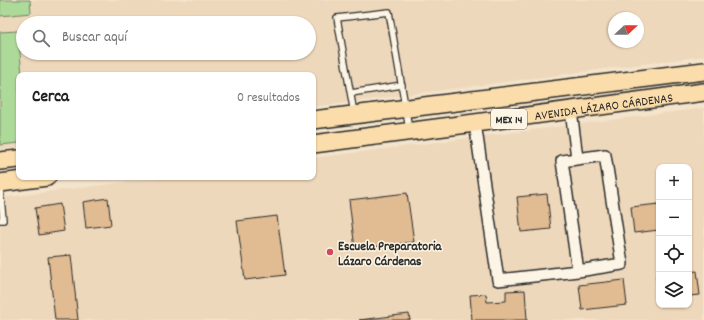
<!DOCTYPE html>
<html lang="es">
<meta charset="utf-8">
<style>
:root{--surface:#fff;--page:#f6f6f6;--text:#222;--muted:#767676;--line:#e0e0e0}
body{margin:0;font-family:Dekko,sans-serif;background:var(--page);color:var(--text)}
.controls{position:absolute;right:12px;bottom:12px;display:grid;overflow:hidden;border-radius:8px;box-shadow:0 1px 3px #0004}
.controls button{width:36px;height:36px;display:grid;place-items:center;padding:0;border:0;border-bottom:1px solid var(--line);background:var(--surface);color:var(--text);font:20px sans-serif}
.compass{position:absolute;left:608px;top:12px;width:36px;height:36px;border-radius:50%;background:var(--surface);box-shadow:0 1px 3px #0004;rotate:68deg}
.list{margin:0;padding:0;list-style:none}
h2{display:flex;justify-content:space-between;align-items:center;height:52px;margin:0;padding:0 16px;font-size:17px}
h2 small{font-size:13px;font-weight:400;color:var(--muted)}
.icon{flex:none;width:22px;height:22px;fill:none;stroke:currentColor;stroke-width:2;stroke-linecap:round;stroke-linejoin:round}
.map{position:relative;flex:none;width:704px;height:320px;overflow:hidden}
.search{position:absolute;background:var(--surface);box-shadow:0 1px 3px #0004;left:16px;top:16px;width:300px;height:44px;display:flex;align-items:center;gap:10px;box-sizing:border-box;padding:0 14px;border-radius:22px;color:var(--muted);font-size:15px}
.panel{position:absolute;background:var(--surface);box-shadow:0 1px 3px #0004;left:16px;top:72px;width:300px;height:108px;border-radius:8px}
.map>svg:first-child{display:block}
.built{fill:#eed8bb;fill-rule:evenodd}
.green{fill:#adda99;stroke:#6c8262}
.building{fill:#e1bc92;stroke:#2b2b2b}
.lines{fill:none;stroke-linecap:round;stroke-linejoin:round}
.lane-casing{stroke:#2b2b2b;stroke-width:8}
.street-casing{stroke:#2b2b2b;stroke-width:14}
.primary-casing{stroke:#2b2b2b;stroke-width:20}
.lane{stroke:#fcf5e5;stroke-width:5.5}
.street{stroke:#fcf5e5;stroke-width:11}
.primary{stroke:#fbddab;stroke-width:17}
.poi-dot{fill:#d1495b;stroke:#fcf5e5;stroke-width:1.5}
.labels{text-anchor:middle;stroke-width:3;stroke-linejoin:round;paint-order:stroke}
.shield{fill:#fcf5e5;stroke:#6a6863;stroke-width:1}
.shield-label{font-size:12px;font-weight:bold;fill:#2b2b2b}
.street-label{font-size:13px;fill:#2b2b2b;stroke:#fcf5e5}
.poi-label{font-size:13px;font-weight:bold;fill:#2b2b2b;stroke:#fcf5e5;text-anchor:start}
</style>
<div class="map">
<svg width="704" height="320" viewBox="0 0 704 320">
<rect width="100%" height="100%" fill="#f4e4cc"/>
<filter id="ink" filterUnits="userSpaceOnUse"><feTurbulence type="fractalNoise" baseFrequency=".025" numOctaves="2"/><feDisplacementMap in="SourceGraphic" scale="8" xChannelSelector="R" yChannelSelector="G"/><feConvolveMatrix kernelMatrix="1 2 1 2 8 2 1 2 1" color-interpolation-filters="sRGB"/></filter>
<g filter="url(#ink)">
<g class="built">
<path d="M0,0H704V56L313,107V75H19V147L0,150ZM614,18H638V42H614ZM23,23H309V53H23Z"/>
<path d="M704,108V320H0V198L165,177H313V158ZM659,167H689V305H659Z"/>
</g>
<g class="green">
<polygon points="0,0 30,0 31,13 0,16"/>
<polygon points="18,31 22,75 19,75 19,143 0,145 0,32"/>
</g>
<g class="building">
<polygon points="407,193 414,242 355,249 349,200"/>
<polygon points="547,194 551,229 521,232 517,197"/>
<polygon points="108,198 111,225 86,228 83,202"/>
<polygon points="60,204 64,231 39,235 35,208"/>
<polygon points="659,204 659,230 634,233 631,207"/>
<polygon points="277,216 285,275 245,280 237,221"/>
<polygon points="71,255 78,320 55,320 48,257"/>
<polygon points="697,271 700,295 689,296 689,272"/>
<polygon points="659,275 659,299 658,299 656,276"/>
<polygon points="624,280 627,305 582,310 579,285"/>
<polygon points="525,290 527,320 472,320 470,295 486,294 487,302 506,301 506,291"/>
<polygon points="409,314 410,320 359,320"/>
</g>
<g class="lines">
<g class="lane-casing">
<g id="lane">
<polyline points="351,93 402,85"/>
<polyline points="354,113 337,18 389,12 409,129"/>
<polyline points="0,187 3,220 0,220"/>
</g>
</g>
<g class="street-casing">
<g id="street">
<polyline points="571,110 577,158"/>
<polyline points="475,123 498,280 578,271 622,264 605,155 562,161 578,271"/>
</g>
</g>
<g class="primary-casing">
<g id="primary">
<polyline points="313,120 704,71"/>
<path id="s1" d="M313,144L475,123L704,92"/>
<polyline points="0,161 19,159"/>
<polyline points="0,183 47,177"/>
</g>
</g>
<use href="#lane" class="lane"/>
<use href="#street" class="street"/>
<use href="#primary" class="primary"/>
</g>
</g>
<circle class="poi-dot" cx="330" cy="252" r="4"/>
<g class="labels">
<rect class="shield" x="491" y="109" width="36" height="20" rx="3"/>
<g class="shield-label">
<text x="509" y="123">MEX 14</text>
</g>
<g class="street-label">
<text dy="5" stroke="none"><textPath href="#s1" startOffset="293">AVENIDA LÁZARO CÁRDENAS</textPath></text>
</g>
<g class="poi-label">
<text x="338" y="250">Escuela Preparatoria<tspan x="338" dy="15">Lázaro Cárdenas</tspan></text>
</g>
</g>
</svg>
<div class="controls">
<button>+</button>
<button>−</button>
<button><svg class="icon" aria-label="locate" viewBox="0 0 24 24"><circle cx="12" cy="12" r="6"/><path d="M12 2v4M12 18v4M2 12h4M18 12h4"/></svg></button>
<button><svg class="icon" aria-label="layers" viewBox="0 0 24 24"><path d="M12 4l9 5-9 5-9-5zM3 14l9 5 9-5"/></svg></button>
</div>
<svg class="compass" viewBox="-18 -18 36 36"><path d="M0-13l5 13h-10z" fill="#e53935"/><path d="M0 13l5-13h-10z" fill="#767676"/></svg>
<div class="search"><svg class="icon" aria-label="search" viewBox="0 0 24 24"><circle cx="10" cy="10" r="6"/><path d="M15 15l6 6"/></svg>Buscar aquí</div>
<section class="panel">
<h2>Cerca<small>0 resultados</small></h2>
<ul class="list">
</ul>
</section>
</div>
